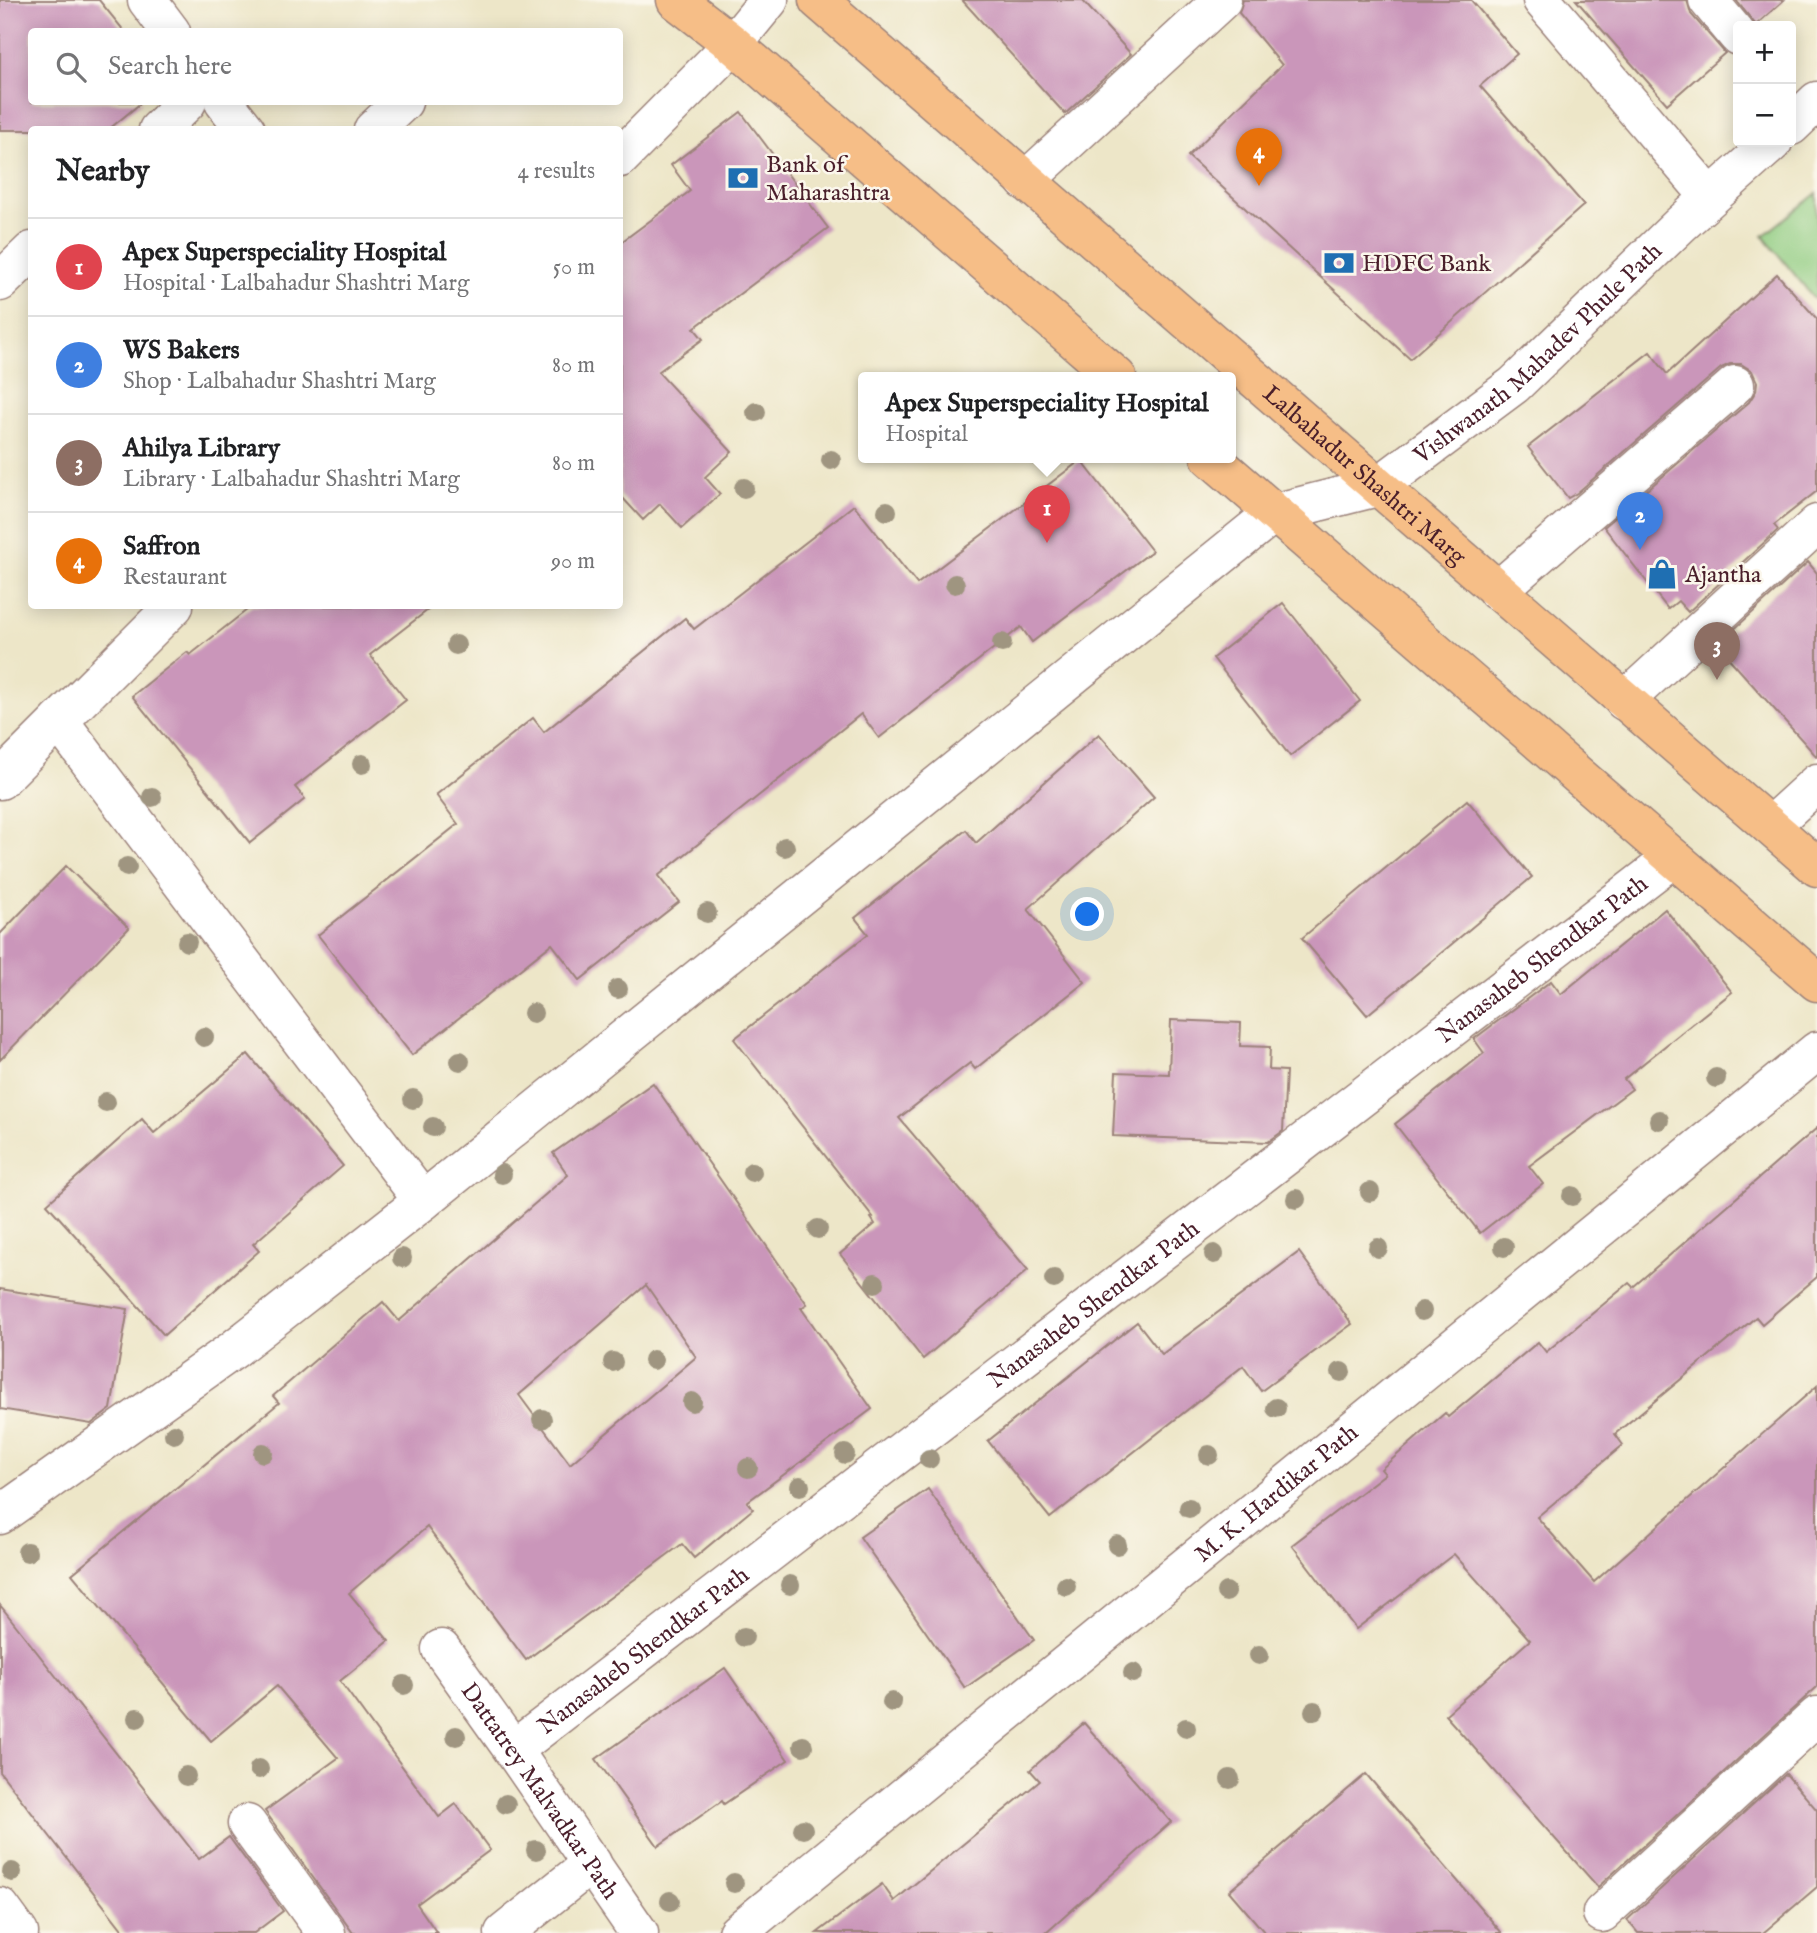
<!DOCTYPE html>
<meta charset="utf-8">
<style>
:root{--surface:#fff;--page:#f6f6f6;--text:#202124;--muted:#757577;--line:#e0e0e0;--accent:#1f6fb2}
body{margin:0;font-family:"IM FELL English",serif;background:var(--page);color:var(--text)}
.controls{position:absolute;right:21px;top:21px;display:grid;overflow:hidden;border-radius:7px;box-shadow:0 4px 18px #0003}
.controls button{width:63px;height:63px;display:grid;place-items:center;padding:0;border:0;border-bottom:2px solid var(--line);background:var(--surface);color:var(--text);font:35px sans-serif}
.you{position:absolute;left:1088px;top:915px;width:24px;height:24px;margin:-18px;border:5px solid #fff;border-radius:50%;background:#1a73e8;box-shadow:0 0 0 10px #1a73e833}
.badge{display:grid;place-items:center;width:46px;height:46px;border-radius:50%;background:var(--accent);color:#fff;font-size:23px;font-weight:700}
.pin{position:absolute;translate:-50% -58px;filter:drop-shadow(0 2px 4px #0008)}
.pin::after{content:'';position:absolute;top:37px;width:24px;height:21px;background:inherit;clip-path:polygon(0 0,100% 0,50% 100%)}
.popup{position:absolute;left:858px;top:372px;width:378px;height:91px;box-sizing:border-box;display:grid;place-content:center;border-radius:7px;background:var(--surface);filter:drop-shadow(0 2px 5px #0005);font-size:23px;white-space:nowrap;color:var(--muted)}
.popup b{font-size:26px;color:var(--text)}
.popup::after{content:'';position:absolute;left:50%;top:100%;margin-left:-14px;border:14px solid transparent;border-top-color:var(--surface)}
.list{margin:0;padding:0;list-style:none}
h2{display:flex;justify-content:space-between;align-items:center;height:91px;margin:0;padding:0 28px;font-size:30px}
h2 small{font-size:23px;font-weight:400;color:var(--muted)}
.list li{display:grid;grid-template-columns:46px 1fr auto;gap:21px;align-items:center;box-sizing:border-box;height:98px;padding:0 28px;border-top:2px solid var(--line)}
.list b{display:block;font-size:26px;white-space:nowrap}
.list p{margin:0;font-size:23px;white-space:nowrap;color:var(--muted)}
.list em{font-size:23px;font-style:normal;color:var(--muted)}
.icon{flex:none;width:38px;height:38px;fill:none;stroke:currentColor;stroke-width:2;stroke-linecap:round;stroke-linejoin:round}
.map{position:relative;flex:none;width:1817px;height:1933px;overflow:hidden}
.search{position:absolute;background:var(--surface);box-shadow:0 4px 18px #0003;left:28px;top:28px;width:595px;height:77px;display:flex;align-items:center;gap:18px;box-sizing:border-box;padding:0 24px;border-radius:7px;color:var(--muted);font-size:26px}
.panel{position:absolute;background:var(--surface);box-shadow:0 4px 18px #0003;left:28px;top:126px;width:595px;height:483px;border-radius:7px}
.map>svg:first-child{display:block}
.green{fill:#90cc81;stroke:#6d7656;stroke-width:2}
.building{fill:#ca96ba;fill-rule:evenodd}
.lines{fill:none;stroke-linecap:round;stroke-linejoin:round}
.minor-casing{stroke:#9c827a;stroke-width:41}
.major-casing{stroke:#9c827a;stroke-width:41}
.minor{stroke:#fff;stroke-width:38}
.major{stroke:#f6be87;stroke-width:38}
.tree{fill:#9f9580}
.labels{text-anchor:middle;stroke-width:5;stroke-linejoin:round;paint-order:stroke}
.poi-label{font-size:24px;fill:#4a1f2b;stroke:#fbf7ec;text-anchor:start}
.street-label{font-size:24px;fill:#4a1f2b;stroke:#fbf7ec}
</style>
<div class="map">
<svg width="1817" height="1933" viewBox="0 0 1817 1933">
<rect width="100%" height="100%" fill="#fbf7ec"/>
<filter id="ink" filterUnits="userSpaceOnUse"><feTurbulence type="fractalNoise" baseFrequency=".0143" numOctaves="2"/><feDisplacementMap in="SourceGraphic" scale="14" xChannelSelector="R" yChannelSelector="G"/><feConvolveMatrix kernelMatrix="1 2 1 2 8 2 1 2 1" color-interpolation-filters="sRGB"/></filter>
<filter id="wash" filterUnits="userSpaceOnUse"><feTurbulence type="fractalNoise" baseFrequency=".00686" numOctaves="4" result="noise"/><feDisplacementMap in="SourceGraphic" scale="28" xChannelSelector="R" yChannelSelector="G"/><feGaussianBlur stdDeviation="1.57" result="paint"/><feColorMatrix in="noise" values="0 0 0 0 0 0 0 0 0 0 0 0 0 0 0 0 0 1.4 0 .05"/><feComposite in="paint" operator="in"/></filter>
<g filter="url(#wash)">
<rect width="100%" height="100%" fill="#ede6c8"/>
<polygon class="green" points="1817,193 1817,302 1763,236"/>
<g id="blocks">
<g class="building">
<polygon points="0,0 99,0 125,32 32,32 32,102 142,102 108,130 0,130"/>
<polygon points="962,0 1082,0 1131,54 1065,114"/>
<polygon points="1243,0 1471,0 1517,54 1480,86 1584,205 1410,359 1188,156 1282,65 1239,13"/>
<polygon points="1576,0 1687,0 1691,14 1725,53 1667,104"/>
<polygon points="1736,0 1784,0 1756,25"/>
<polygon points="741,112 828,228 694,328 703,339 658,372 732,452 705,477 720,494 682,528 660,504 643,520 620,495 620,243 690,191 671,165"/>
<polygon points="1777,274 1817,319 1817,491 1774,525 1778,530 1688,612 1678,601 1668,609 1604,527 1749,402 1756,391 1757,382 1752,371 1741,364 1730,364 1721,368 1577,493 1568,498 1528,447 1650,352 1667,374"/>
<polygon points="1081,460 1152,551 1032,642 1021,627 879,738 861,714 658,876 679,902 580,980 552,944 412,1055 318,935 458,824 436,795 533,718 544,732 685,618 694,629 854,505 917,584"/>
<polygon points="1808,562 1817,573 1817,757 1717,645"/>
<polygon points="1283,603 1360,701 1290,756 1213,658"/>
<polygon points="252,606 433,606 370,655 406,700 295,787 305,799 250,843 132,696 187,652 190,655"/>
<polygon points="1099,734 1154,797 1028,909 1085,982 975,1069 970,1063 899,1118 1028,1270 923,1359 840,1254 875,1224 871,1218 873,1217 734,1039 868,934 855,918 966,830 976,843"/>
<polygon points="1467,800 1532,877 1367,1015 1302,938"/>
<polygon points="66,866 129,928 0,1060 0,934"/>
<polygon points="1665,909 1732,992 1624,1079 1632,1089 1529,1166 1543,1184 1480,1233 1395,1124 1484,1053 1474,1039 1551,981 1561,994"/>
<polygon points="1171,1020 1241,1023 1240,1046 1270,1047 1269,1070 1286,1071 1283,1131 1268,1142 1113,1136 1116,1072 1169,1074"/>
<polygon points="248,1054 343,1166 253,1244 259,1251 164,1335 47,1204 142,1119 154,1133"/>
<path d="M653,1083L807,1304L801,1308L872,1409L747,1502L753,1509L694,1558L682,1544L526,1660L427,1527L349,1593L389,1641L340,1681L439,1817L456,1804L490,1850L417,1904L437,1933H353L265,1811L338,1758L277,1686L211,1741L72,1574L279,1403L273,1396L383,1302L399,1321L568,1175L553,1153ZM646,1285L696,1357L570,1464L519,1395Z"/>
<polygon points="1817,1128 1817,1277 1762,1324 1756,1317 1615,1434 1623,1445 1537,1517 1594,1582 1817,1386 1817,1687 1598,1887 1445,1715 1530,1640 1454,1554 1356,1629 1292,1545 1385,1474 1381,1469 1445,1413 1448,1417 1538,1342 1546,1352 1629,1283 1633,1287"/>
<polygon points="1299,1252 1352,1324 1261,1391 1243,1366 1050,1518 988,1441 1137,1322 1162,1354"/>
<polygon points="0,1289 128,1309 111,1409 91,1424 0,1409"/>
<polygon points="928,1489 1034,1640 965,1688 860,1537"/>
<polygon points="0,1605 199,1859 229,1837 283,1911 254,1933 125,1933 0,1772"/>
<polygon points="725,1668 788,1760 724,1804 722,1801 658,1846 596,1759"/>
<polygon points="1084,1723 1171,1822 1046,1933 817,1933 882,1884 894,1901 1040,1781 1030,1770"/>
<polygon points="1366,1774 1438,1858 1502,1933 1265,1933 1229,1891"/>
<polygon points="1786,1774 1817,1810 1817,1887 1763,1933 1638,1933 1627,1920"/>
</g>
</g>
</g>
<g filter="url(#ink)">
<use href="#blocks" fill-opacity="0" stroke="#9c827a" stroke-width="2"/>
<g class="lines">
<g class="minor-casing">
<g id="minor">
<polyline points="147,0 171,32"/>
<polyline points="1542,0 1710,197"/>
<polyline points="1708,0 1738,36"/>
<polyline points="224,102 246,130"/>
<polyline points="1791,126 1817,101"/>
<polyline points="158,130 187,102"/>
<polyline points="373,130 403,102"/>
<polyline points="620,158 733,44 769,0"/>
<polyline points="1025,181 1222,0"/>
<polyline points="0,282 32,251"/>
<polyline points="1497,591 1735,385"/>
<polyline points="1624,701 1817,524"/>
<polyline points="59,721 423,1201"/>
<polyline points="0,780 174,606"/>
<polyline points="1770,826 1817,783"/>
<path id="s1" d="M0,1515L233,1350L423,1201L1274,513L1377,487L1514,385L1681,224L1773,142"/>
<path id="s2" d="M441,1649L513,1750L639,1933"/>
<path id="s3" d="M513,1750L1673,858"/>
<polyline points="247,1824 326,1933"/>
<polyline points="0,1907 19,1933"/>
<polyline points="1602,1913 1817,1716"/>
<polyline points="504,1933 592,1863"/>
<path id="s4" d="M737,1933L1817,1051"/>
</g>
</g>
<g class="major-casing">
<g id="major">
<polyline points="676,0 733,44 1117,377"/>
<path id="s5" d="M818,0L1817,867"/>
<polyline points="1210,457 1817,982"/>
</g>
</g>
<use href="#minor" class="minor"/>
<use href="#major" class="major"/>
</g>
<g class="tree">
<circle cx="756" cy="412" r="10"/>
<circle cx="831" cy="460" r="10"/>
<circle cx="744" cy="488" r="10"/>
<circle cx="887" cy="511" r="10"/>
<circle cx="955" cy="584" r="10"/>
<circle cx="1002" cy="643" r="10"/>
<circle cx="456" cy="645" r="10"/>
<circle cx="362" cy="764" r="10"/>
<circle cx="152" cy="797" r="10"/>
<circle cx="785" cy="847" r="10"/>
<circle cx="127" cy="867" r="10"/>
<circle cx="707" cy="913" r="10"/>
<circle cx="187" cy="942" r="10"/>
<circle cx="618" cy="989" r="10"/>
<circle cx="533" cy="1013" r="10"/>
<circle cx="204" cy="1037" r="10"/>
<circle cx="460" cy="1061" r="10"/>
<circle cx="1716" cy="1078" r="10"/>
<circle cx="413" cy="1099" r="10"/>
<circle cx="106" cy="1102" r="10"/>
<circle cx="1659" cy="1120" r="10"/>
<circle cx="433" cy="1127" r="10"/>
<circle cx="752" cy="1172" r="10"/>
<circle cx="502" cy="1174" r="10"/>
<circle cx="1370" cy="1192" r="10"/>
<circle cx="1572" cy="1196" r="10"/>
<circle cx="1296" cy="1199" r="10"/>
<circle cx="818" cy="1229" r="10"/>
<circle cx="1504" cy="1247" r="10"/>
<circle cx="1378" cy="1248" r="10"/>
<circle cx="1214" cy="1254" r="10"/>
<circle cx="402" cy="1258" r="10"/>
<circle cx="1054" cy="1279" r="10"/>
<circle cx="875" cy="1283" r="10"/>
<circle cx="1422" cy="1311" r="10"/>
<circle cx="653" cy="1360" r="10"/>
<circle cx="613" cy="1362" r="10"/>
<circle cx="1341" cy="1372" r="10"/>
<circle cx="692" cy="1402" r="10"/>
<circle cx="1276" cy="1408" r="10"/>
<circle cx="542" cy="1419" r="10"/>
<circle cx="174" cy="1434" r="10"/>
<circle cx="263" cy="1453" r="10"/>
<circle cx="845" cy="1454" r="10"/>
<circle cx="1209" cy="1455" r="10"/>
<circle cx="929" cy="1459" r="10"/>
<circle cx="748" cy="1468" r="10"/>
<circle cx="800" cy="1486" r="10"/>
<circle cx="1189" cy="1508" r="10"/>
<circle cx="1117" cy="1545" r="10"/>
<circle cx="27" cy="1552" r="10"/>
<circle cx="790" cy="1585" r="10"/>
<circle cx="1066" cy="1586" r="10"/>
<circle cx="1226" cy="1592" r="10"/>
<circle cx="744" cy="1637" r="10"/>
<circle cx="1259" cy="1655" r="10"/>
<circle cx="1133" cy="1673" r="10"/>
<circle cx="404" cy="1685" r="10"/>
<circle cx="892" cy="1702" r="10"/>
<circle cx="1314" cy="1711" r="10"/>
<circle cx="137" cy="1718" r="10"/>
<circle cx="1186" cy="1728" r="10"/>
<circle cx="456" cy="1736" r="10"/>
<circle cx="803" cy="1746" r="10"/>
<circle cx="259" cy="1769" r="10"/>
<circle cx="186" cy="1776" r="10"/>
<circle cx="1230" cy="1779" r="10"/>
<circle cx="506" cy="1804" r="10"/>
<circle cx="803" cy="1829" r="10"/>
<circle cx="536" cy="1850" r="10"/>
<circle cx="12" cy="1872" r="10"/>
<circle cx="734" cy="1883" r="10"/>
<circle cx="670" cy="1901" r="10"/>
</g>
</g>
<defs>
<g id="bank-bare" transform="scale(2.415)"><path d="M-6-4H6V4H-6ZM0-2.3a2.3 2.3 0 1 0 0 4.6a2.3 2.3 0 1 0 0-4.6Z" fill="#1f6fb2" stroke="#fbf7ec" stroke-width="2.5" paint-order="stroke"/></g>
<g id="shop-bare" transform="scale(2.415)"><path d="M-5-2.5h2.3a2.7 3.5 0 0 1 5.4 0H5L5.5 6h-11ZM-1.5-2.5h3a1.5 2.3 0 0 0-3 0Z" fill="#1f6fb2" stroke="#fbf7ec" stroke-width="2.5" paint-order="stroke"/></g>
</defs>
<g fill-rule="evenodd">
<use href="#bank-bare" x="743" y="178"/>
<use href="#bank-bare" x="1339" y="263"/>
<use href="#shop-bare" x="1662" y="574"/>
</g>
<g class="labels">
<g class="poi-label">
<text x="766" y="172">Bank of<tspan x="766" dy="28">Maharashtra</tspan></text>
<text x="1362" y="271">HDFC Bank</text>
<text x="1685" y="582">Ajantha</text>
</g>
<g class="street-label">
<text dy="8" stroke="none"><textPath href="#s1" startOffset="1937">Vishwanath Mahadev Phule Path</textPath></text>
<text dy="8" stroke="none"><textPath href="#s5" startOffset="724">Lalbahadur Shashtri Marg</textPath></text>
<text dy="8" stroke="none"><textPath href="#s3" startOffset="1298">Nanasaheb Shendkar Path</textPath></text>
<text dy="8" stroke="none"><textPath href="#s3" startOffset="732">Nanasaheb Shendkar Path</textPath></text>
<text dy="8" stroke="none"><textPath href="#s4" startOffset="696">M. K. Hardikar Path</textPath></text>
<text dy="8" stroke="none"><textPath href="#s3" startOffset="164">Nanasaheb Shendkar Path</textPath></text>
<text dy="8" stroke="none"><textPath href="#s2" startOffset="173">Dattatrey Malvadkar Path</textPath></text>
</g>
</g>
</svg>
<div class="controls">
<button>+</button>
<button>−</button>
</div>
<div class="you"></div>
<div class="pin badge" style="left:1047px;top:543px;background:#e0444e">1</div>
<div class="popup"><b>Apex Superspeciality Hospital</b>Hospital</div>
<div class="pin badge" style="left:1640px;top:550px;background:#3f7fe0">2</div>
<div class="pin badge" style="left:1717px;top:680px;background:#8d6e63">3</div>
<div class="pin badge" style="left:1259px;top:186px;background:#e8710a">4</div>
<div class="search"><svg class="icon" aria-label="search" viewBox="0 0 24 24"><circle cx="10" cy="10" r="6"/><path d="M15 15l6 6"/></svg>Search here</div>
<section class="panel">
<h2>Nearby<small>4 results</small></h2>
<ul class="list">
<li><span class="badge" style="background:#e0444e">1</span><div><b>Apex Superspeciality Hospital</b><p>Hospital · Lalbahadur Shashtri Marg</p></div><em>50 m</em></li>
<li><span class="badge" style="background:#3f7fe0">2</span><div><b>WS Bakers</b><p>Shop · Lalbahadur Shashtri Marg</p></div><em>80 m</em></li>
<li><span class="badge" style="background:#8d6e63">3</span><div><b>Ahilya Library</b><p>Library · Lalbahadur Shashtri Marg</p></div><em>80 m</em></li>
<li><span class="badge" style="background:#e8710a">4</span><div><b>Saffron</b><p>Restaurant</p></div><em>90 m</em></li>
</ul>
</section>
</div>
